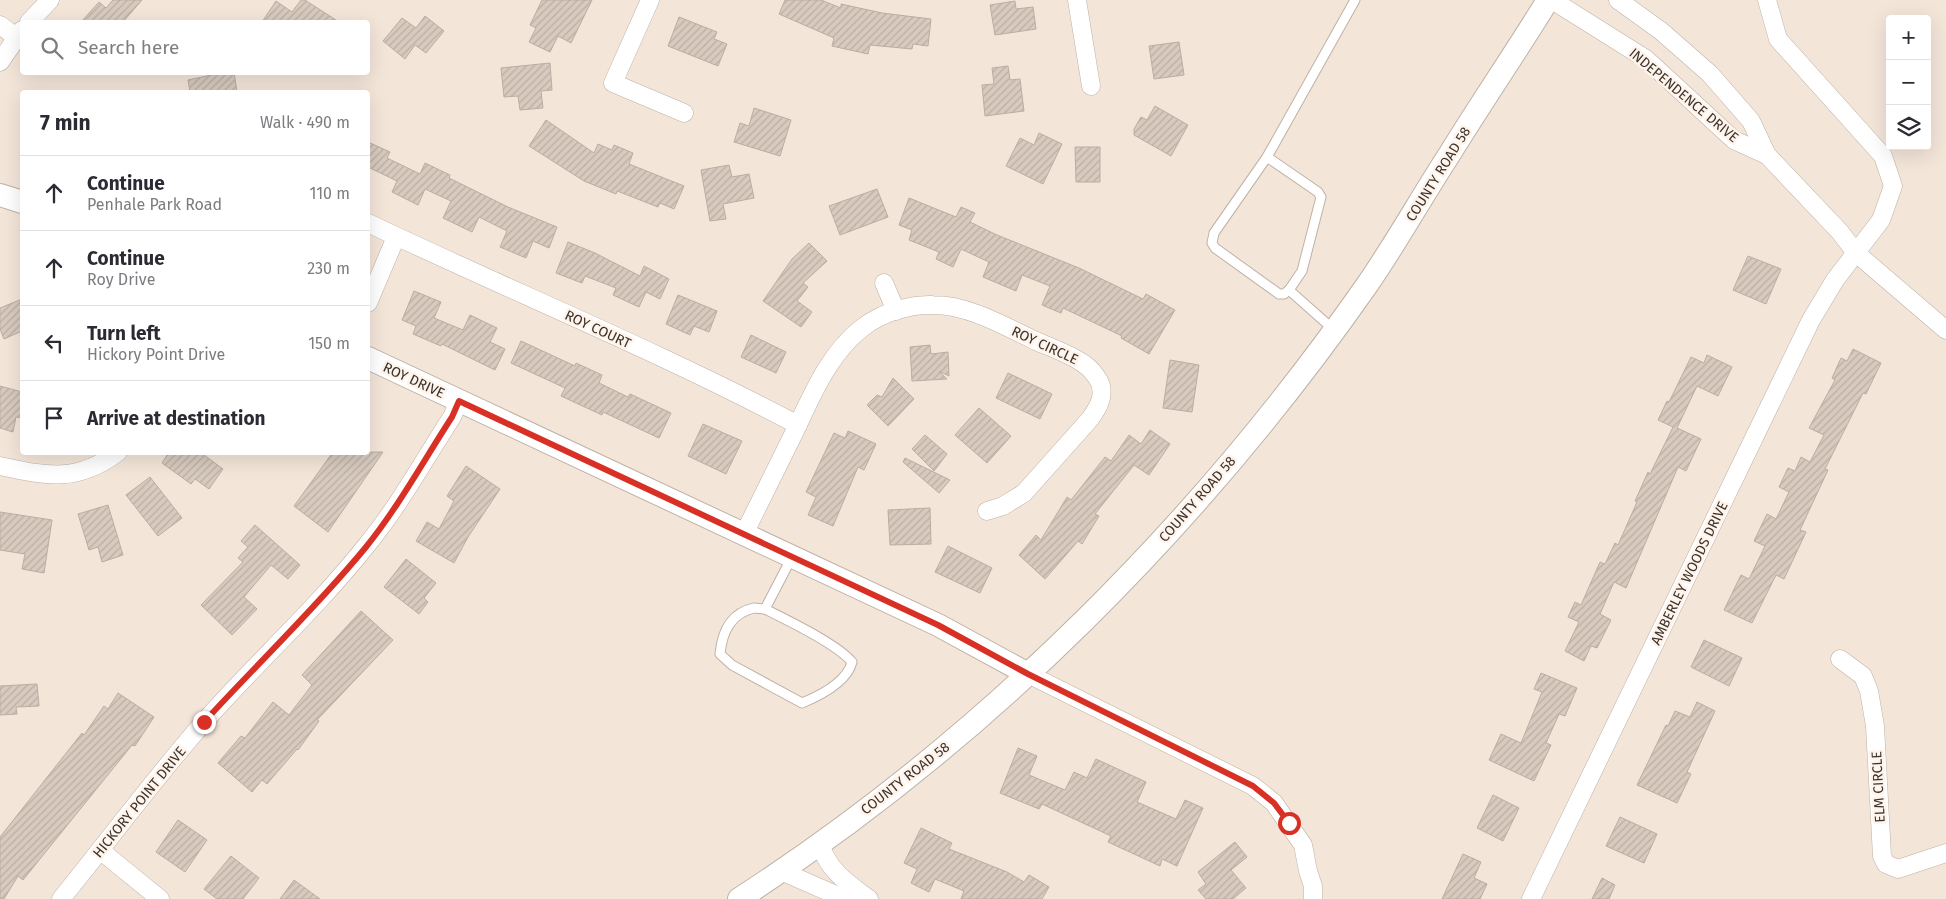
<!DOCTYPE html>
<meta charset="utf-8">
<style>
:root{--surface:#fff;--page:#f7f7f7;--text:#2b2b33;--muted:#7c7c81;--line:#e1e1e2}
body{margin:0;font-family:"Fira Sans",sans-serif;background:var(--page);color:var(--text)}
.controls{position:absolute;right:15px;top:15px;display:grid;overflow:hidden;border-radius:5px;box-shadow:0 5px 20px #0002}
.controls button{width:45px;height:45px;display:grid;place-items:center;padding:0;border:0;border-bottom:1px solid var(--line);background:var(--surface);color:var(--text);font:25px sans-serif}
.stop{position:absolute;width:15px;height:15px;margin:-11px;border:4px solid #d93025;border-radius:50%;background:#fff}
.stop.end{background:#d93025;border-color:#fff;box-shadow:0 1px 5px #0008}
.list{margin:0;padding:0;list-style:none}
h2{display:flex;justify-content:space-between;align-items:center;height:65px;margin:0;padding:0 20px;font-size:21px}
h2 small{font-size:16px;font-weight:400;color:var(--muted)}
.list li{display:grid;grid-template-columns:32px 1fr auto;gap:15px;align-items:center;box-sizing:border-box;height:75px;padding:0 20px;border-top:1px solid var(--line)}
.list b{display:block;font-size:19px;white-space:nowrap}
.list p{margin:0;font-size:16px;white-space:nowrap;color:var(--muted)}
.list em{font-size:16px;font-style:normal;color:var(--muted)}
.icon{flex:none;width:28px;height:28px;fill:none;stroke:currentColor;stroke-width:2;stroke-linecap:round;stroke-linejoin:round}
.map{position:relative;flex:none;width:1946px;height:899px;overflow:hidden}
.search{position:absolute;background:var(--surface);box-shadow:0 5px 20px #0002;left:20px;top:20px;width:350px;height:55px;display:flex;align-items:center;gap:12px;box-sizing:border-box;padding:0 18px;border-radius:5px;color:var(--muted);font-size:19px}
.panel{position:absolute;background:var(--surface);box-shadow:0 5px 20px #0002;left:20px;top:90px;width:350px;height:365px;border-radius:5px}
.map>svg:first-child{display:block}
.building{fill:url(#building-hatch);stroke:#bbada2}
.lines{fill:none;stroke-linecap:round;stroke-linejoin:round}
.service-casing{stroke:#beb1a5;stroke-width:11}
.minor-casing{stroke:#beb1a5;stroke-width:19}
.tertiary-casing{stroke:#beb1a5;stroke-width:24}
.service{stroke:#fff;stroke-width:9}
.minor{stroke:#fff;stroke-width:18}
.tertiary{stroke:#fff;stroke-width:22}
.route{stroke:#d93025;stroke-width:6}
.labels{text-anchor:middle;stroke-width:5;stroke-linejoin:round;paint-order:stroke}
.street-label{font-size:14px;fill:#38332e;stroke:#fff3ea}
</style>
<div class="map">
<svg width="1946" height="899" viewBox="0 0 1946 899">
<defs>
<pattern id="building-hatch" width="6" height="6" patternUnits="userSpaceOnUse" patternTransform="scale(1.25)"><rect width="6" height="6" fill="#d8cabe"/><path d="M-1 1l2-2M0 6l6-6M5 7l2-2" fill="none" stroke="#baaea4"/></pattern>
</defs>
<rect width="100%" height="100%" fill="#f4e5d9"/>
<g class="building">
<polygon points="113,0 142,0 123,22 81,22 99,2 106,8"/>
<polygon points="301,0 305,0 339,22 262,22 276,1 292,12"/>
<polygon points="542,0 592,0 571,43 558,36 550,52 529,42 536,28 530,25"/>
<polygon points="785,0 821,0 841,8 841,4 882,13 931,19 928,46 913,44 912,49 870,45 868,54 832,46 834,38 779,14"/>
<polygon points="1015,1 1016,9 1033,7 1036,29 995,35 990,5"/>
<polygon points="425,16 444,31 426,53 415,45 405,59 383,41 402,18 416,28"/>
<polygon points="679,17 717,32 714,39 727,44 718,66 668,46"/>
<polygon points="1179,42 1184,75 1154,79 1149,46"/>
<polygon points="550,63 552,90 541,91 543,108 520,110 518,96 504,97 501,68"/>
<polygon points="1008,66 1010,80 1020,79 1024,111 985,116 982,85 994,84 992,68"/>
<polygon points="226,72 234,72 237,92 190,92 188,80"/>
<polygon points="1155,106 1188,125 1171,156 1134,135 1134,129 1141,117 1147,120"/>
<polygon points="754,108 791,120 780,156 734,142 740,123 749,126"/>
<polygon points="546,120 594,153 598,144 612,150 614,145 633,153 629,164 684,186 674,209 660,203 658,207 617,191 616,194 584,181 529,146"/>
<polygon points="1039,133 1062,144 1043,184 1006,166 1020,138 1034,145"/>
<polygon points="368,142 390,152 387,158 420,174 425,163 450,175 449,178 508,207 557,227 549,248 533,241 526,258 500,247 507,231 479,217 472,232 443,218 451,201 425,189 418,205 392,192 397,181 368,167"/>
<polygon points="1075,147 1100,147 1100,182 1076,182"/>
<polygon points="729,165 732,177 749,174 754,198 723,204 726,219 710,221 701,170"/>
<polygon points="877,189 888,217 840,235 829,206"/>
<polygon points="909,198 956,217 961,207 975,213 970,222 997,235 1079,268 1143,299 1146,294 1175,310 1149,354 1121,338 1122,336 1063,308 1061,313 1042,305 1050,286 1022,275 1016,291 983,277 989,262 961,249 953,267 936,259 939,252 909,240 912,230 899,225"/>
<polygon points="568,242 595,253 640,276 644,266 669,279 660,299 646,292 639,307 613,295 616,288 585,276 582,283 556,273"/>
<polygon points="809,243 827,261 803,283 808,287 797,301 812,312 801,327 763,301 792,259"/>
<polygon points="1748,256 1781,269 1766,304 1733,290"/>
<polygon points="414,291 441,302 434,318 463,330 470,315 497,328 490,342 505,349 495,370 442,344 441,346 413,334 416,326 402,320"/>
<polygon points="678,295 717,311 709,332 694,326 690,335 666,324"/>
<polygon points="22,299 22,331 4,339 0,329 0,308"/>
<polygon points="751,335 786,352 776,373 741,357"/>
<polygon points="521,341 575,366 576,363 602,375 599,383 628,397 630,394 671,413 659,438 603,412 602,415 561,396 565,388 511,363"/>
<polygon points="930,345 931,354 948,352 949,376 939,371 947,379 912,381 910,347"/>
<polygon points="1853,349 1881,363 1866,394 1863,393 1825,469 1828,470 1800,530 1806,532 1784,579 1776,575 1752,623 1724,610 1741,575 1749,579 1765,546 1754,541 1767,514 1776,519 1789,492 1779,487 1788,468 1795,471 1801,457 1810,462 1824,435 1809,428 1835,380 1832,378 1841,358 1847,361"/>
<polygon points="1707,355 1732,367 1718,396 1697,386 1677,428 1701,439 1686,471 1678,467 1626,588 1614,582 1600,614 1611,620 1597,648 1591,646 1584,661 1565,651 1579,622 1568,617 1575,602 1581,605 1600,562 1605,564 1615,543 1618,545 1637,502 1635,501 1648,472 1650,474 1673,427 1658,420 1667,401 1669,402 1691,357 1704,363"/>
<polygon points="1170,360 1199,365 1192,412 1163,408"/>
<polygon points="1008,373 1052,394 1040,419 996,398"/>
<polygon points="893,378 914,399 888,426 867,405 877,395 882,397"/>
<polygon points="0,386 22,392 22,418 16,417 13,432 0,428"/>
<polygon points="979,408 1011,436 987,463 955,435"/>
<polygon points="703,424 742,441 726,474 688,456"/>
<polygon points="1150,430 1170,444 1149,475 1134,465 1095,514 1099,516 1082,544 1078,541 1045,579 1019,555 1036,535 1041,540 1067,497 1071,500 1105,457 1111,461 1129,435 1141,444"/>
<polygon points="848,431 876,444 864,470 858,467 833,526 808,515 816,497 806,492 834,433 845,438"/>
<polygon points="925,435 947,454 934,471 912,449"/>
<polygon points="169,452 200,452 223,469 209,489 195,479 191,484 162,463"/>
<polygon points="333,452 383,452 328,532 294,506"/>
<polygon points="905,458 950,480 939,493 903,462"/>
<polygon points="466,466 500,489 468,537 454,563 416,541 427,522 439,529 454,501 447,496"/>
<polygon points="150,477 182,518 158,536 126,495"/>
<polygon points="108,505 123,555 102,562 98,547 89,550 78,514"/>
<polygon points="930,508 931,544 890,545 888,510"/>
<polygon points="0,512 52,520 44,573 22,569 25,554 0,550"/>
<polygon points="255,525 300,565 288,579 271,565 244,597 257,609 232,635 201,605 243,562 238,558 248,547 241,541"/>
<polygon points="948,546 992,568 980,593 935,572"/>
<polygon points="406,559 436,583 424,598 428,602 419,614 384,587"/>
<polygon points="361,611 393,640 317,720 319,721 298,750 297,749 267,784 262,780 252,792 218,763 241,736 245,738 273,702 289,715 312,685 302,675"/>
<polygon points="1704,640 1742,658 1729,686 1691,667"/>
<polygon points="1541,673 1577,688 1565,716 1559,714 1546,743 1551,745 1534,781 1489,760 1501,734 1521,743 1542,692 1534,689"/>
<polygon points="37,684 39,706 16,707 17,714 0,715 0,686"/>
<polygon points="118,693 154,717 135,746 132,745 23,880 18,876 4,899 0,899 0,837 82,733 84,735 104,706 108,709"/>
<polygon points="1697,702 1715,711 1687,772 1691,774 1677,803 1637,785 1666,725 1668,726 1675,711 1690,717"/>
<polygon points="1018,748 1037,756 1029,775 1065,790 1074,772 1087,778 1096,759 1146,782 1137,802 1176,819 1185,800 1203,808 1177,866 1162,859 1160,866 1108,842 1111,836 1042,804 1039,809 1000,793"/>
<polygon points="1493,795 1519,808 1503,841 1477,828"/>
<polygon points="1620,817 1657,834 1644,863 1606,846"/>
<polygon points="178,820 207,840 185,872 156,852"/>
<polygon points="921,828 952,843 949,849 1007,872 1024,882 1029,875 1049,887 1042,899 961,899 964,891 935,879 929,892 911,883 917,869 904,863"/>
<polygon points="1235,842 1247,857 1231,870 1246,888 1233,899 1206,899 1198,890 1206,884 1198,872"/>
<polygon points="1463,854 1481,862 1474,878 1487,884 1480,899 1442,899"/>
<polygon points="231,856 259,878 243,899 217,899 204,889"/>
<polygon points="1602,878 1615,885 1609,899 1592,899"/>
<polygon points="294,880 320,899 280,899"/>
</g>
<g class="lines">
<g class="service-casing">
<g id="service">
<polygon points="1267,157 1318,192 1321,197 1302,271 1289,290 1284,294 1279,294 1215,248 1212,243 1214,233"/>
<polyline points="1267,157 1355,0"/>
<polyline points="1289,290 1334,330"/>
<path d="M754,608L765,609C787,620 837,644 852,662C847,682 819,696 802,703L732,665L720,654C722,632 731,613 754,608Z"/>
<polyline points="765,609 792,557"/>
</g>
</g>
<g class="minor-casing">
<g id="minor">
<polyline points="650,0 613,83 684,113"/>
<polyline points="1077,0 1091,86"/>
<polyline points="1552,0 1646,59 1734,140 1767,155"/>
<polyline points="1618,0 1661,31 1710,74 1751,121 1767,155 1840,232 1856,253 1946,330"/>
<polyline points="29,22 50,0"/>
<polyline points="0,25 16,37"/>
<polyline points="0,62 22,30"/>
<path d="M368,223C511,291 658,351 798,425"/>
<polyline points="884,283 896,311"/>
<polyline points="368,303 396,237"/>
<path d="M0,466C47,476 77,483 118,452"/>
<path d="M744,534C760,501 777,468 793,435C811,398 828,354 862,328C881,313 909,304 933,305C969,305 1004,326 1036,341C1052,348 1070,354 1084,364C1090,368 1095,374 1099,381C1106,395 1098,408 1090,419L1024,493L1003,506L987,511"/>
<polyline points="1840,659 1863,676 1869,691 1875,726 1882,856 1886,864 1898,869 1946,853"/>
<polyline points="1028,674 1253,786 1274,803 1303,845 1308,871 1313,886 1313,899"/>
<path d="M820,844C828,870 847,883 869,899"/>
<polyline points="100,850 160,899"/>
<polyline points="781,871 845,899"/>
<path d="M61,899C109,840 154,779 204,722C257,662 316,609 366,546C399,506 424,460 452,417L459,401"/>
<polyline points="1531,899 1811,320 1835,280 1881,220 1893,186 1883,156 1778,39 1767,0"/>
</g>
</g>
<g class="tertiary-casing">
<g id="tertiary">
<polyline points="0,195 22,202"/>
<polyline points="368,358 938,625 1028,674"/>
<path d="M739,899C985,740 1199,525 1367,285C1396,243 1421,198 1449,155C1481,103 1516,52 1548,0"/>
</g>
</g>
<use href="#service" class="service"/>
<use href="#minor" class="minor"/>
<use href="#tertiary" class="tertiary"/>
</g>
<g class="lines">
<path class="route" d="M204,722C258,663 316,608 366,547C399,506 424,460 452,417L459,401L938,625L1028,674L1253,786L1274,803L1289,823"/>
</g>
<g class="labels">
<g class="street-label">
<text transform="translate(1684 95) rotate(40)" y="5">INDEPENDENCE DRIVE</text>
<text transform="translate(1438 174) rotate(-58)" y="5">COUNTY ROAD 58</text>
<text transform="translate(598 329) rotate(25)" y="5">ROY COURT</text>
<text transform="translate(1045 345) rotate(25)" y="5">ROY CIRCLE</text>
<text transform="translate(414 380) rotate(25)" y="5">ROY DRIVE</text>
<text transform="translate(1197 499) rotate(-49)" y="5">COUNTY ROAD 58</text>
<text transform="translate(1689 573) rotate(-64)" y="5">AMBERLEY WOODS DRIVE</text>
<text transform="translate(905 778) rotate(-38)" y="5">COUNTY ROAD 58</text>
<text transform="translate(1878 787) rotate(-93)" y="5">ELM CIRCLE</text>
<text transform="translate(139 802) rotate(-51)" y="5">HICKORY POINT DRIVE</text>
</g>
</g>
</svg>
<div class="controls">
<button>+</button>
<button>−</button>
<button><svg class="icon" aria-label="layers" viewBox="0 0 24 24"><path d="M12 4l9 5-9 5-9-5zM3 14l9 5 9-5"/></svg></button>
</div>
<div class="stop" style="left:1289px;top:823px"></div>
<div class="stop end" style="left:204px;top:722px"></div>
<div class="search"><svg class="icon" aria-label="search" viewBox="0 0 24 24"><circle cx="10" cy="10" r="6"/><path d="M15 15l6 6"/></svg>Search here</div>
<section class="panel">
<h2>7 min<small>Walk · 490 m</small></h2>
<ul class="list">
<li><svg class="icon" aria-label="ahead" viewBox="0 0 24 24"><path d="M12 20V5M6 11l6-6 6 6"/></svg><div><b>Continue</b><p>Penhale Park Road</p></div><em>110 m</em></li>
<li><svg class="icon" aria-label="ahead" viewBox="0 0 24 24"><path d="M12 20V5M6 11l6-6 6 6"/></svg><div><b>Continue</b><p>Roy Drive</p></div><em>230 m</em></li>
<li><svg class="icon" aria-label="left" viewBox="0 0 24 24"><path d="M17 20v-9H6M10 6l-5 5 5 5"/></svg><div><b>Turn left</b><p>Hickory Point Drive</p></div><em>150 m</em></li>
<li><svg class="icon" aria-label="arrive" viewBox="0 0 24 24"><path d="M6 21V4h12l-3 4 3 4H6"/></svg><div><b>Arrive at destination</b></div></li>
</ul>
</section>
</div>
